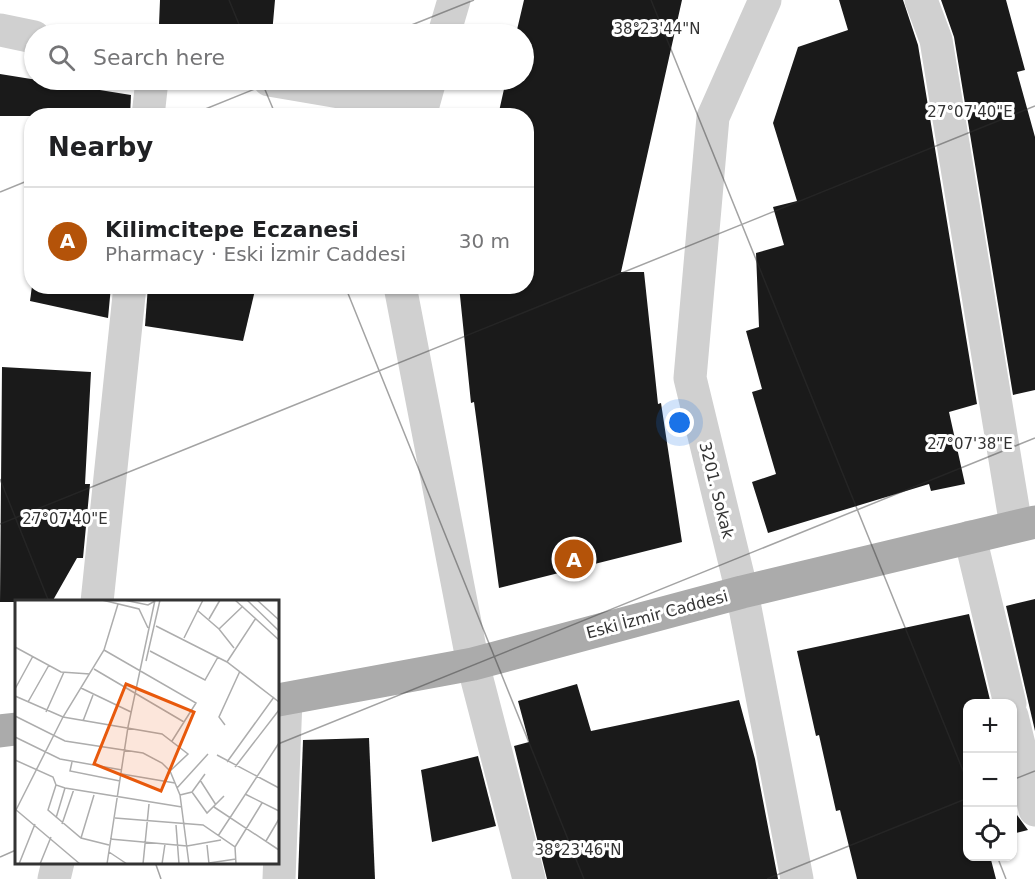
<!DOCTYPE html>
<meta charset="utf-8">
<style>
:root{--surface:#fff;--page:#f2f2f2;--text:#202124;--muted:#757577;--line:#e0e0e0;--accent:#b45309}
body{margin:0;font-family:"DejaVu Sans",sans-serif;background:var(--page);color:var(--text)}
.controls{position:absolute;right:18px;bottom:18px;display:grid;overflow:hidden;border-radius:12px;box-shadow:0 2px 4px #0004}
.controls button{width:54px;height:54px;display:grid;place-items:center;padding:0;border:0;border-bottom:2px solid var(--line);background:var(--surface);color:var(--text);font:30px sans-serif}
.you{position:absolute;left:680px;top:423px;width:21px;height:21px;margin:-15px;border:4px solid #fff;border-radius:50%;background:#1a73e8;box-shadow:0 0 0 9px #1a73e833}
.badge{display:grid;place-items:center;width:39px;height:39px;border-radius:50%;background:var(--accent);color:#fff;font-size:20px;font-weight:700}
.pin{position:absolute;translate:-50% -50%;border:3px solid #fff;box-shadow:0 2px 6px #0006}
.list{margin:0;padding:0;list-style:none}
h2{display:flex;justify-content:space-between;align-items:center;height:78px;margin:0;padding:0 24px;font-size:26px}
h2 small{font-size:20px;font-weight:400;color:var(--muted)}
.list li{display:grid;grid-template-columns:39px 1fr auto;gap:18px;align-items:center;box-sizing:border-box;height:108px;padding:0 24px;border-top:2px solid var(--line)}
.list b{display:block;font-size:22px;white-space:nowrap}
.list p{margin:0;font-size:20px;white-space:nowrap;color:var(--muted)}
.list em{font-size:20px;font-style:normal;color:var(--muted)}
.icon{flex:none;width:33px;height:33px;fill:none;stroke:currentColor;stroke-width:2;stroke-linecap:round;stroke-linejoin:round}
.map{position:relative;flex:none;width:1035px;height:879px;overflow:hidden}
.search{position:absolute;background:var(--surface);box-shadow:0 2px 4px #0004;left:24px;top:24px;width:510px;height:66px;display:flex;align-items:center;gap:15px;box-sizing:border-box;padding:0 21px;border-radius:33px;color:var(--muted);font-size:22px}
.panel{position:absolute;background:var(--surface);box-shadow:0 2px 4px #0004;left:24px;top:108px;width:510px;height:186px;border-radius:24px}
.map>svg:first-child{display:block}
.building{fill:#1a1a1a}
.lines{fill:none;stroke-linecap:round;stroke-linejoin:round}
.minor{stroke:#d0d0d0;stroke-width:33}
.major{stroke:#ababab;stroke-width:33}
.ticks{fill:none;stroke:#333;stroke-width:1.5;stroke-opacity:0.45}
.labels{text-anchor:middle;stroke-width:6;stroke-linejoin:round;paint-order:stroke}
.street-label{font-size:16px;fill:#333;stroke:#fff}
.inset-road{fill:none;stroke:#adadad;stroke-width:1.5}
.view{fill:#e8590c;fill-opacity:0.15;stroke:#e8590c;stroke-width:3}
.inset-edge{fill:none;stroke:#333;stroke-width:3}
.ticks-label{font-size:15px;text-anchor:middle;fill:#333;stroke:#fff;stroke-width:6;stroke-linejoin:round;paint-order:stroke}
</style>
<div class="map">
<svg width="1035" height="879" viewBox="0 0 1035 879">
<rect width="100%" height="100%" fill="#fff"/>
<g class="building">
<polygon points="160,0 275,0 272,34 226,34 226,31 159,25"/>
<polygon points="524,0 682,0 621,272 644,272 658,404 661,403 682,542 499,588 474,402 471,403 459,286 526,286 526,116 498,116 506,80 524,80 524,34 516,34"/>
<polygon points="839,0 903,0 918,45 977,404 949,412 965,484 931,491 929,484 768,533 752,482 776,474 752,392 762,389 746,331 759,327 756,253 784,245 773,207 797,201 773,123 798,47 848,30"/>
<polygon points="941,0 1006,0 1025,70 1017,72 1035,137 1035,390 1013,395 954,37"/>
<polygon points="0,74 131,95 130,116 0,116"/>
<polygon points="32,286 111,286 108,318 30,301"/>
<polygon points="148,286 256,286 243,341 145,326"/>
<polygon points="2,367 91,372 85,484 90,484 83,558 77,558 52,602 0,602"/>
<polygon points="1035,599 1035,731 1006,606"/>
<polygon points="969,614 991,704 968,704 968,856 990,856 996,879 857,879 840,810 836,811 819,735 816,736 797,651"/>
<polygon points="577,684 591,731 739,700 755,759 778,879 547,879 514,746 529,742 518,701"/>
<polygon points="369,738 375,879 298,879 303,740"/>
<polygon points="478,756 496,826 432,842 421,770"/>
<polygon points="1012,797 1017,815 1028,830 1012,834"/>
</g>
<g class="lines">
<g class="minor">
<polyline points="765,0 713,117 690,378 742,592 797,879"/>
<polyline points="921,0 936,40 1016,526"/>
<polyline points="0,30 34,37"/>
<polyline points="444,34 454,0"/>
<polyline points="269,80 422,106"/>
<polyline points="148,116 152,80"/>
<polyline points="420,116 430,80"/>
<polyline points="400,286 473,664 529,879"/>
<polyline points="970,537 1010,704"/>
<polyline points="97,602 130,286"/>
<polyline points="1012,716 1035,810"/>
<polyline points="54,879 58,862"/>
<polyline points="279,879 286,699"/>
</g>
<g class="major">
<polyline points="278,700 473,664 742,592 1035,522"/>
<polyline points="0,731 16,729"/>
</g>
</g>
<path class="ticks" d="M229,0L243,34M651,0L968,783M389,34L474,0M261,80L276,116M188,116L277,80M0,192L32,179M345,286L584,879M0,479L49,602M0,524L1035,106M278,744L1035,438M1012,780L1035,771M997,856L1006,879M0,857L16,850M155,862L161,879M767,879L968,798"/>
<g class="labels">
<g class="street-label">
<text transform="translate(717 490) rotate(76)" y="6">3201. Sokak</text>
<text transform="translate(657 614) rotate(-15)" y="6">Eski İzmir Caddesi</text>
</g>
</g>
<g transform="translate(15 600)">
<rect width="264" height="264" fill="#fff"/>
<path class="inset-road" d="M87,0L124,9L133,28M109,0L133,5L140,1M220,0L264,40M232,0L264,31M242,0L264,20M182,10L204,29L219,48M194,19L205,0M141,26L212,62L264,102M204,29L228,6M169,38L188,0M0,47L46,72L75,74M89,50L181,103L157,141M135,51L190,80L203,57M131,61L145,0M212,62L241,18M79,69L169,122M66,88L116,112M0,89L18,56M0,96L48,117L147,134L173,154L155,171M13,102L34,65M31,112L49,72M0,116L50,141L128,153L147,163L155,171L165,195L174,264M68,121L78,95M210,125L204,117L225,71M0,137L45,159L107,170M202,155L264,188M0,160L38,177L41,185L50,188L167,207M57,162L55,171L105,181M212,162L259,97M220,167L264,110M107,174L160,183M185,180L201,205M41,185L33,210L66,238L94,245M162,188L193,154M177,192L192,213L209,196M230,194L264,211M165,195L177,192L190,174M199,207L264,250M0,209L65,264M0,212L48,117L89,50L103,4M41,218L50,188M100,218L188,225L220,247L221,264M47,224L59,189M161,225L164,264M203,236L264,143M66,238L79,195M95,239L172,246L206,240M251,241L264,219M192,245L194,264M220,247L247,203M94,252L112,264M194,263L221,259M4,264L20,224M25,264L36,237M92,264L113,127L140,0M128,264L134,204M147,264L150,244"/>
<path class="view" d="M111,84L179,112L146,191L79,164Z"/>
<rect width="264" height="264" class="inset-edge"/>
</g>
<g class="ticks-label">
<text x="657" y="34">38°23'44"N</text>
<text x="970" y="117">27°07'40"E</text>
<text x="970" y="449">27°07'38"E</text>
<text x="65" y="524">27°07'40"E</text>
<text x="578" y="855">38°23'46"N</text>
</g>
</svg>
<div class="controls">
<button>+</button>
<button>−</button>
<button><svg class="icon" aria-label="locate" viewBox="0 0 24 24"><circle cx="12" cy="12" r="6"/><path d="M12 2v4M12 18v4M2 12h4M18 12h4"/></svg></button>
</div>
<div class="you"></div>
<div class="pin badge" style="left:574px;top:559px">A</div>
<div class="search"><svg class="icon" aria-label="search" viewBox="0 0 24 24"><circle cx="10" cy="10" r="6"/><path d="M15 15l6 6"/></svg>Search here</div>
<section class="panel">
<h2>Nearby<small></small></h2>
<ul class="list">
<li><span class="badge">A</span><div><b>Kilimcitepe Eczanesi</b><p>Pharmacy · Eski İzmir Caddesi</p></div><em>30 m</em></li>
</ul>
</section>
</div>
